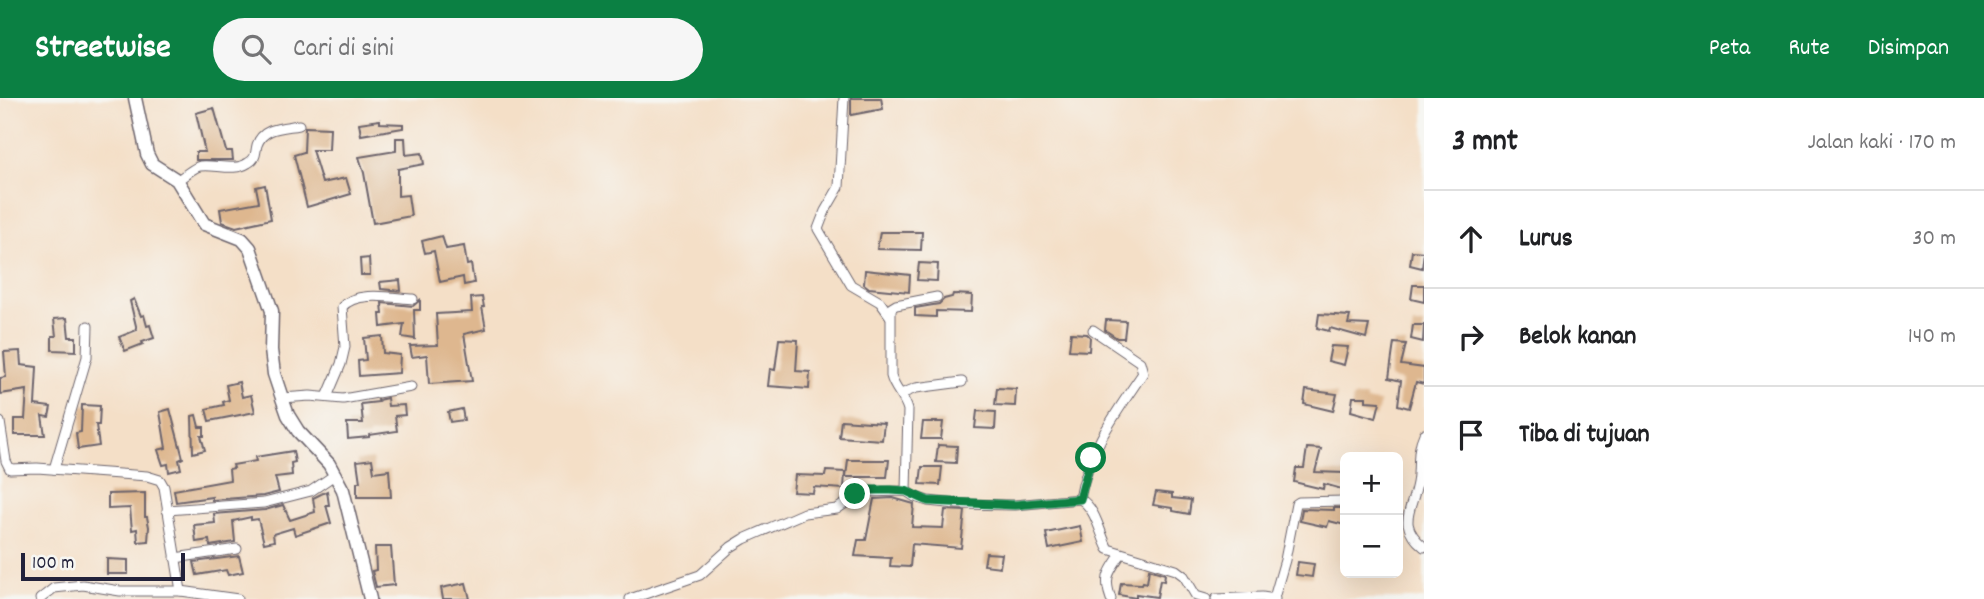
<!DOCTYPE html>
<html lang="id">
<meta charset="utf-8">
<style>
:root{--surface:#fff;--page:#f6f6f6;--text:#202124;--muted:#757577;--line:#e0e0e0;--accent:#0b8043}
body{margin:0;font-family:Dekko,sans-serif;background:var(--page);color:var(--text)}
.controls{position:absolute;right:21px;bottom:21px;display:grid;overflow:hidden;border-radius:10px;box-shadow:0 7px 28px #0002}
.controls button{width:63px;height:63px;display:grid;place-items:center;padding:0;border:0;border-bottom:2px solid var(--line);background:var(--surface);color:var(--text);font:35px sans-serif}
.scale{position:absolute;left:21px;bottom:18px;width:164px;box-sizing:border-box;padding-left:7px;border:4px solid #22223b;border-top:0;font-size:19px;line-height:24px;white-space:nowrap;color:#22223b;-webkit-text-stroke:5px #f6f6f2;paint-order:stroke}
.stop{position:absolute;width:21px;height:21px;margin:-16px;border:5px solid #0b8043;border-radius:50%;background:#fff}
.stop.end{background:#0b8043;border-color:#fff;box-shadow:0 2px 7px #0008}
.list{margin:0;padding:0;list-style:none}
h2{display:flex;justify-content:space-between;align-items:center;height:91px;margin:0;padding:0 28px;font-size:30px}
h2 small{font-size:23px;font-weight:400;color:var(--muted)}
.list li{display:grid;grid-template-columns:46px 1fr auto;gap:21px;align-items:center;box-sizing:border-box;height:98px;padding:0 28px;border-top:2px solid var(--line)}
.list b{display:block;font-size:26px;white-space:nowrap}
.list em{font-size:23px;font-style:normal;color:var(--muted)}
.icon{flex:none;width:38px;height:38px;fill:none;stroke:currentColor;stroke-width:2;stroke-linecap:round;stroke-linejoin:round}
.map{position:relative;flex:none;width:1424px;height:501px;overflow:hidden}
header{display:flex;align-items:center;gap:42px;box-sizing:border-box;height:98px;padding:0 35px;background:var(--accent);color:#fff}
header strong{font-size:33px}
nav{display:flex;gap:38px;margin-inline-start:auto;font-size:24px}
.search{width:490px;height:63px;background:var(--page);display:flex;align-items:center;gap:18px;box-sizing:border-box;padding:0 24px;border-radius:38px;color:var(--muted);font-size:26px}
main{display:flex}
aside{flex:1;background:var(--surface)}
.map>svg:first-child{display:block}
.building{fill:#deb78f}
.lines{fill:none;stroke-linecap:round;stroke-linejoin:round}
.street-casing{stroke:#6c646c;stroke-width:11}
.secondary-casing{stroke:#6c646c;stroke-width:15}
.street{stroke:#fff;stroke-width:9}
.secondary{stroke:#fff;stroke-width:12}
.route{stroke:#0b8043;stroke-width:9}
</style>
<header>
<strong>Streetwise</strong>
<div class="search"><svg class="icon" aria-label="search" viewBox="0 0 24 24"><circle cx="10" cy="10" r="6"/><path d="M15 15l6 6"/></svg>Cari di sini</div>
<nav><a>Peta</a><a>Rute</a><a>Disimpan</a></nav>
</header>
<main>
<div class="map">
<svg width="1424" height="501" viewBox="0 0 1424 501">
<rect width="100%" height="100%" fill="#f6f6f2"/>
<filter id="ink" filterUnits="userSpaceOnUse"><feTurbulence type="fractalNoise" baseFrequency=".0143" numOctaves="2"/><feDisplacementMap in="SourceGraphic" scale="14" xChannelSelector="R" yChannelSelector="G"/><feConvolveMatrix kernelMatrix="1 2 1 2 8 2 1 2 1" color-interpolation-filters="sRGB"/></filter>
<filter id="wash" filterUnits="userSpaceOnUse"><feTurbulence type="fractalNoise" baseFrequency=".00686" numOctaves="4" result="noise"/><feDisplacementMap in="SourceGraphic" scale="28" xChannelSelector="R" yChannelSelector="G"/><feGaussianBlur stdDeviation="1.57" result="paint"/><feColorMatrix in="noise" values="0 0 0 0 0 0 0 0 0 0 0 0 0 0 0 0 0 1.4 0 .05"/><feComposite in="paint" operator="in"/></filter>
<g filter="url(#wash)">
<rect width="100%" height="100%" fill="#f4dfc7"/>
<g id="blocks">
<g class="building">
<polygon points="851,0 881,0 883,11 851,17"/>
<polygon points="214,10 226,53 232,53 233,62 196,62 196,54 205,54 196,15"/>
<polygon points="380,22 380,25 403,26 403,30 361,37 359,25"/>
<polygon points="305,29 330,30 329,52 312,52 322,85 346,80 351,96 307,109 294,57 304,54"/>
<polygon points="396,40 405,40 406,57 422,55 424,66 398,71 398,98 408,97 411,118 373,125 364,75 359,59 396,53"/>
<polygon points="265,87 271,121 236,129 222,124 220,111 259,104 256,89"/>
<polygon points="880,134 922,134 921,152 877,151"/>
<polygon points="442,138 446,151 464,148 467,167 471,166 474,185 464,187 463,179 440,184 434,153 425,155 422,143"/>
<polygon points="1412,153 1424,154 1422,170 1410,167"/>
<polygon points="369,160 370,177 361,177 360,161"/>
<polygon points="919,165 938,166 937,183 917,182"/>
<polygon points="865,172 910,177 909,194 869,190 864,186"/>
<polygon points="400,182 401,193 381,191 380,184"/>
<polygon points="1413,187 1424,187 1424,204 1411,201"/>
<polygon points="953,196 972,197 971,214 936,213 936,219 915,218 915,210 939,206 944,201 952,199"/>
<polygon points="482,199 484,209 482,209 486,231 464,236 472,283 429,286 427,257 412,259 410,248 438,247 436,216 472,214 471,200"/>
<polygon points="134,201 141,218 144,217 147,228 150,227 154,240 142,244 143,246 125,253 119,239 137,232 130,203"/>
<polygon points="420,202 420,212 414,212 415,241 402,239 404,226 381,229 380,216 383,216 382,205 413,208"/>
<polygon points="1319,216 1350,218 1348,226 1369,227 1366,240 1330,230 1329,233 1317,230"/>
<polygon points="67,220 69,239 76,239 76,253 52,252 52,238 56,238 54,221"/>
<polygon points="1106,222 1126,223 1124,240 1117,240 1105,232"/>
<polygon points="1413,227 1424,227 1423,244 1411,241"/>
<polygon points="1071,235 1087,236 1090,239 1089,253 1069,252"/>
<polygon points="382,238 383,255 400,257 399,275 359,278 358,263 366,262 364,240"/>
<polygon points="779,241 798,242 796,273 810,274 809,291 768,288 770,271 775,272"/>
<polygon points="1394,245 1406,246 1401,267 1424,270 1424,286 1416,284 1409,310 1398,307 1401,283 1389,280"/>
<polygon points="1331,248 1348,249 1344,267 1328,263"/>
<polygon points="20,253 21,267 37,269 35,307 51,309 49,319 42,318 45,337 14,337 14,321 25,321 27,292 0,296 0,280 6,279 4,254"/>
<polygon points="239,284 242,299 251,297 255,314 209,323 206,311 224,307 223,304 229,302 226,287"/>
<polygon points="997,290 1016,291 1015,308 995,307"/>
<polygon points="1306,292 1337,296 1333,313 1304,306"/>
<polygon points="1353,299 1366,299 1366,303 1380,304 1376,320 1351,313"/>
<polygon points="387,300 388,308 404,307 405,317 395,318 397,333 369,337 369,339 348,341 347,325 363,325 361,306 379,304 378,302"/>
<polygon points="82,307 100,308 99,327 96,327 99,348 78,351 76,335 81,334"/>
<polygon points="170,311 183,360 179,362 181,371 169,374 168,366 163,367 158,352 166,350 160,314"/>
<polygon points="462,311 464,322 450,324 448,314"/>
<polygon points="977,313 996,314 995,331 975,330"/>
<polygon points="196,317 199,329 204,329 204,338 201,338 205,352 193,355 192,318"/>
<polygon points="841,322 884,325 882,342 839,339"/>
<polygon points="923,324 943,324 941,341 921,341"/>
<polygon points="938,347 957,348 956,365 936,364"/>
<polygon points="1307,350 1321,351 1315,374 1345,375 1345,392 1324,386 1323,391 1294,384 1296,370 1304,370"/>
<polygon points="293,353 295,364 291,365 292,377 275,379 279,394 263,398 212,402 212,399 176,404 174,392 230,382 229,371 234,370 233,367 256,363 255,359"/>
<polygon points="372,361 374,374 389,372 391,399 357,399 357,384 360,384 357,363"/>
<polygon points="848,362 889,362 887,379 846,379"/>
<polygon points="922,369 942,369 940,387 920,386"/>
<polygon points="826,373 845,374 844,391 814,389 813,395 793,394 795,377 825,378"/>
<polygon points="327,393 329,407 326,407 331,425 295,437 293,430 273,436 274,443 264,445 258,421 251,422 251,419 233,423 235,444 210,448 209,442 196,444 194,427 215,425 214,416 265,412 283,407 290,422 315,414 313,400"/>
<polygon points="1156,394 1172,396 1172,400 1191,402 1189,416 1173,413 1173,410 1153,407"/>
<polygon points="145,395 145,419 147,419 149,429 148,443 138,444 137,431 132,432 130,410 108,411 108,396"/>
<polygon points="893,400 914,406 912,429 943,430 945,412 965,413 961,450 912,446 910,469 890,468 891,460 855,458 858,442 866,442 874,401"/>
<polygon points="1334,410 1345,410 1345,427 1329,423 1327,429 1300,423 1302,411 1334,412"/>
<polygon points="1080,428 1083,444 1049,451 1046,435"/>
<polygon points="375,449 391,449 394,487 376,489 372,473 376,472"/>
<polygon points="986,455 1002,456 1000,469 984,467"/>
<polygon points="239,458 243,474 228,477 226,472 197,477 194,464"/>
<polygon points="107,461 128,462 128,476 107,476"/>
<polygon points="1298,464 1314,466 1312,479 1296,477"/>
<polygon points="1149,471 1165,476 1164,483 1160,482 1157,499 1136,496 1136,500 1119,497 1121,485 1142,486 1143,484 1147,485"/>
<polygon points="466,485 470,501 443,501 441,490"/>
</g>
</g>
</g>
<g filter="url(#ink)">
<use href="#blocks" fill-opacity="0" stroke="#6c646c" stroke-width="2"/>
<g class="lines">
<g class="street-casing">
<g id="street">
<polyline points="844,0 839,89 825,113 818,131 851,187 880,204 890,218"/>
<path d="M177,82C184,79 192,70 200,68C216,66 234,74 248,65C257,60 255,55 257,47C263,29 283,30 299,27"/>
<polyline points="901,296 916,290 962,284"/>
<path d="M327,299L341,266L345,249L342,209C357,192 393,200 413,201"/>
<polyline points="282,300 310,298 343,301 411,289"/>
<polyline points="0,324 6,363 10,371 37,370 147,378 160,382 164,389 181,493"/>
<path d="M1424,336C1416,353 1420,368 1417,385C1412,413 1396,426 1424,449"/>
<polyline points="54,371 87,259 88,228"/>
<path d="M906,393L908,312C905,299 894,291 891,278V210L896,207L937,199"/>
<path d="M1080,401C1088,352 1116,315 1143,275L1140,264L1093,232"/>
<polyline points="167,412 264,405 311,393 336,376"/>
<polyline points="175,460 237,451"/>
<polyline points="1274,500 1285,462 1296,406 1299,404 1345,403"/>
<polyline points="40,501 54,490 83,487 120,493 181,493 238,501"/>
<path d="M630,501L700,477L731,449L744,441L804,415L837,411L862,394L906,393L915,399L928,403L957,406L1015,407L1080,401C1096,410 1100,436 1108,451L1176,472L1184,478L1196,498L1206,501"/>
<path d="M1111,501C1103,479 1109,474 1121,456"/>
<polyline points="1216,501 1262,499 1275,501"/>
</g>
</g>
<g class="secondary-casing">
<polyline id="secondary" points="135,0 147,56 152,66 177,82 204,126 242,141 250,150 272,213 271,252 274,276 282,300 288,317 298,333 329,366 343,392 370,501"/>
</g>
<use href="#street" class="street"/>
<use href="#secondary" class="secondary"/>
</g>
</g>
<g class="lines" filter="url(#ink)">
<polyline class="route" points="855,396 869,392 891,392 906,393 928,403 1015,407 1080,401 1091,360"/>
</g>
</svg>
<div class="controls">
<button>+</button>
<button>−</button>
</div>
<div class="scale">100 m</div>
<div class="stop" style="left:1091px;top:360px"></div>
<div class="stop end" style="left:855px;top:396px"></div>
</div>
<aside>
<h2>3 mnt<small>Jalan kaki · 170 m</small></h2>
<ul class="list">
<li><svg class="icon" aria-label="ahead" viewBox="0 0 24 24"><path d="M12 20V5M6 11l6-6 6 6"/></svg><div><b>Lurus</b></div><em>30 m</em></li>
<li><svg class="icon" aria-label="right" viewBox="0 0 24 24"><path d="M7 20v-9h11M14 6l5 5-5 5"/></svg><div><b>Belok kanan</b></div><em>140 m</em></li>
<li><svg class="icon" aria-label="arrive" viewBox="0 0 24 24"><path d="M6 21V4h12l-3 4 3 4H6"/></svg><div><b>Tiba di tujuan</b></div></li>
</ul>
</aside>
</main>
